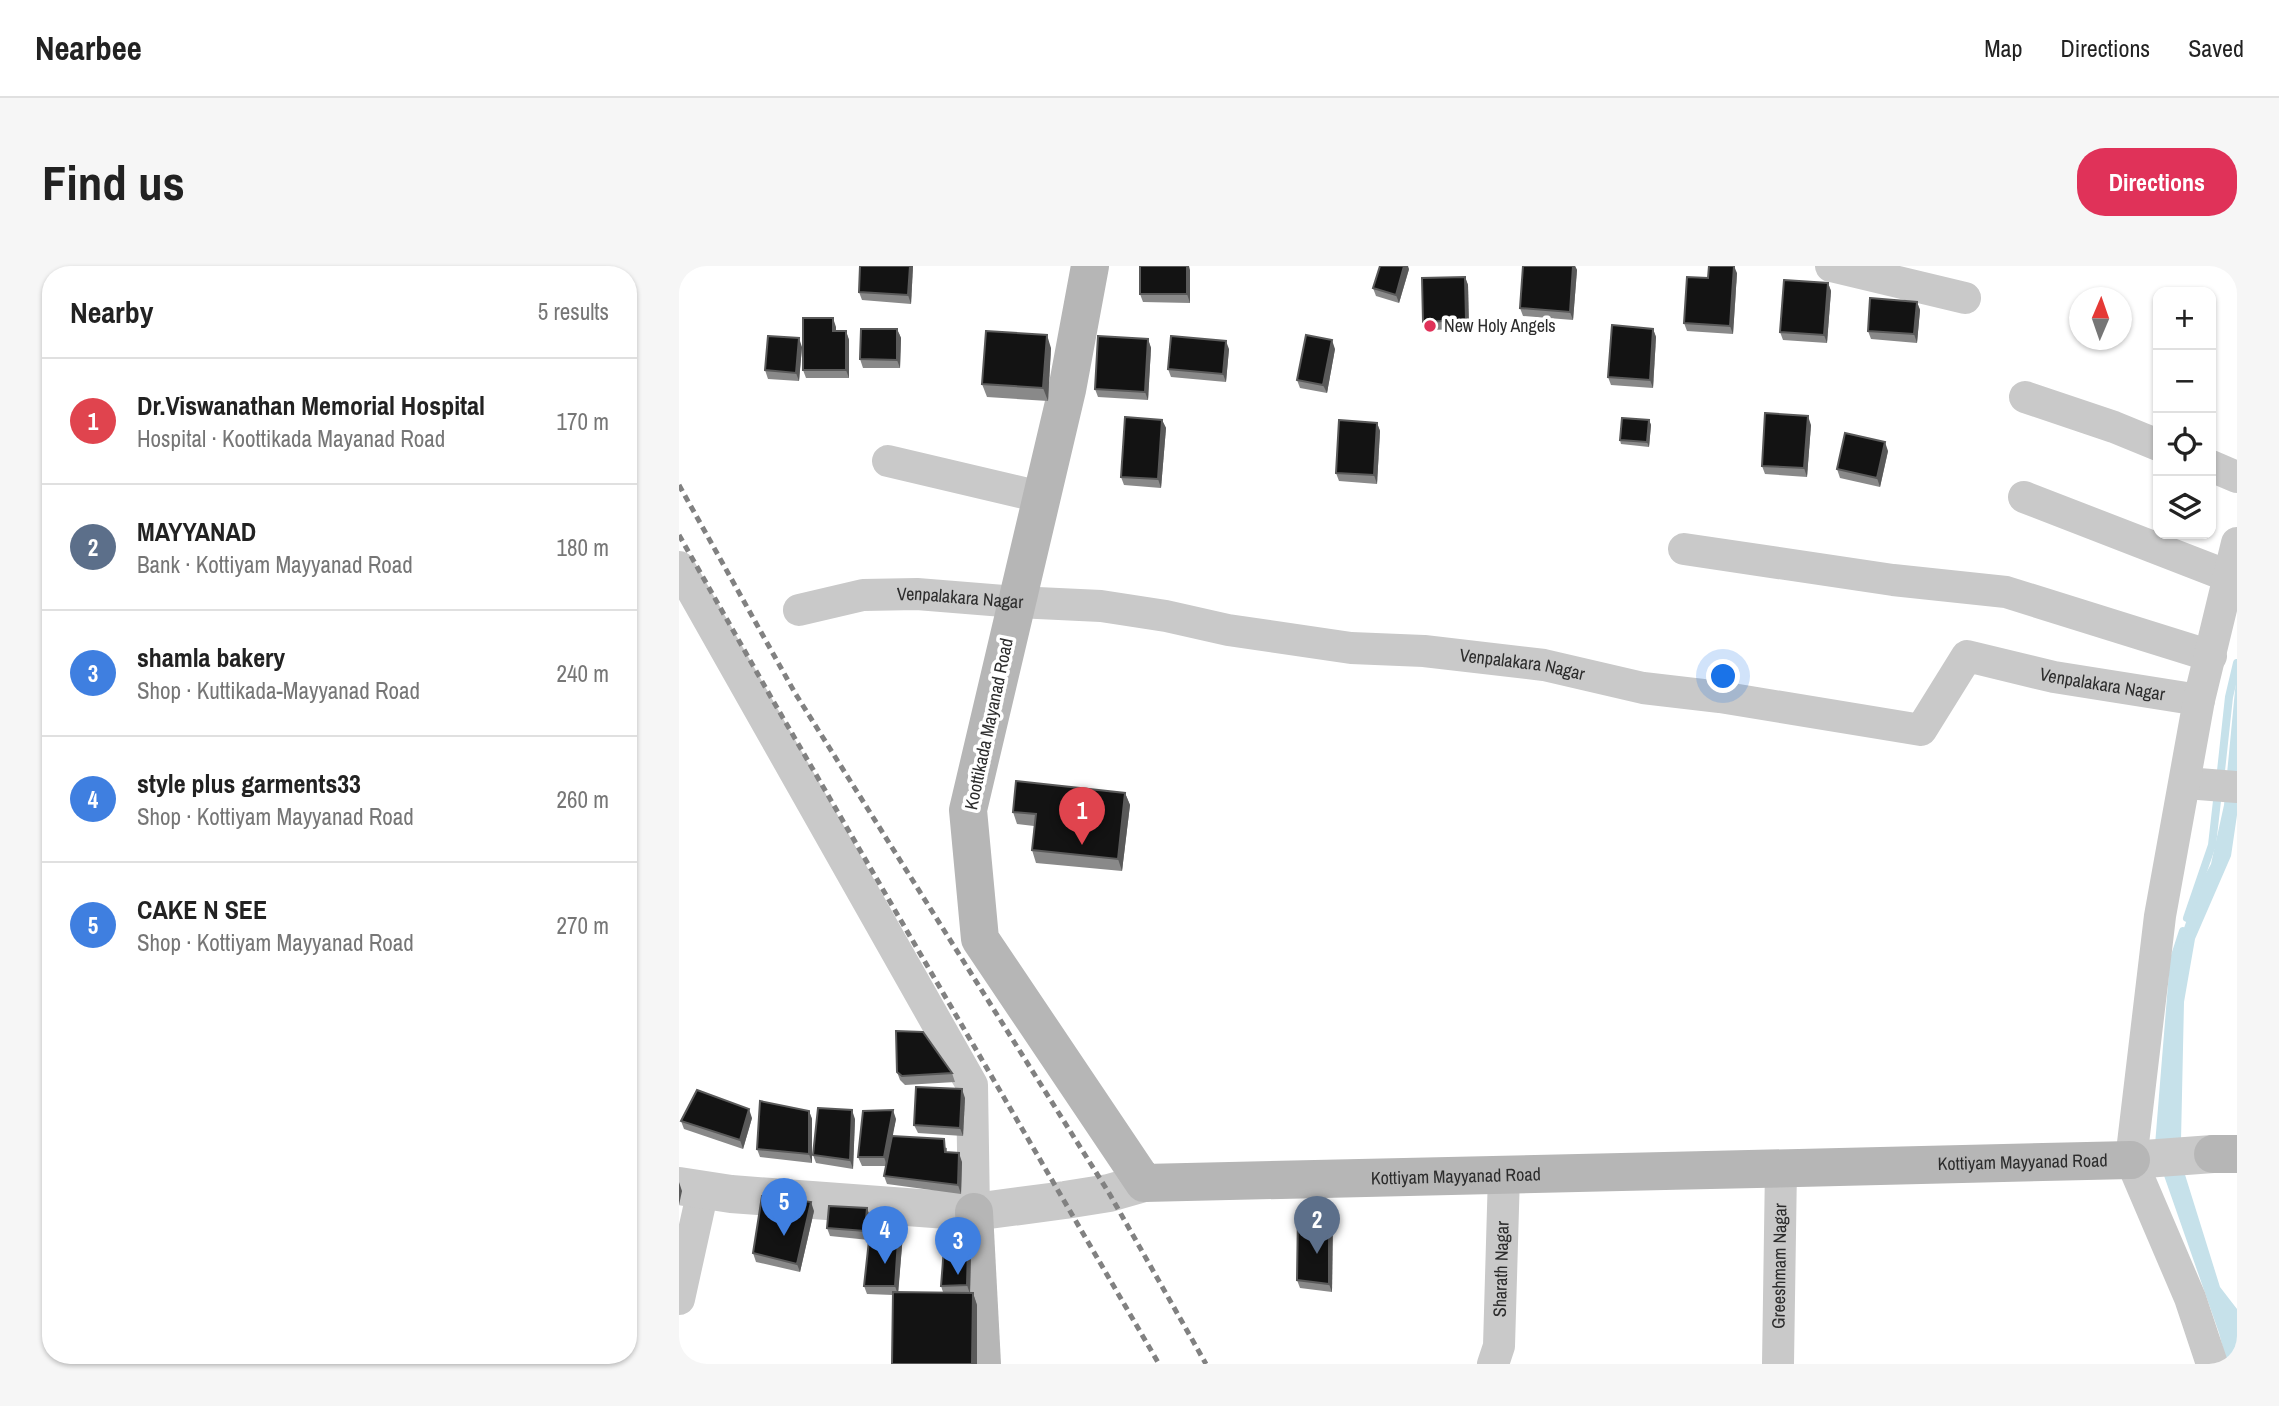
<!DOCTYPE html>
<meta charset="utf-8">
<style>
:root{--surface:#fff;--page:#f6f6f6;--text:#222;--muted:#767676;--line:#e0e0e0;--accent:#e03259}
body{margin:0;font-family:"Archivo Narrow",sans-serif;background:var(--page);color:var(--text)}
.controls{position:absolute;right:21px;top:21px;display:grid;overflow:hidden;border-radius:14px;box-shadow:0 2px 5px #0004}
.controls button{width:63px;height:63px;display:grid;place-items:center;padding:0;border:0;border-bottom:2px solid var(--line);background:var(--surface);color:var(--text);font:35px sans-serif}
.compass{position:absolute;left:1390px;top:21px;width:63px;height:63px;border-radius:50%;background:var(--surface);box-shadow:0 2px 5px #0004;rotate:2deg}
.you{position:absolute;left:1045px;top:411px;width:24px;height:24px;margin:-18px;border:5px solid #fff;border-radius:50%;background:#1a73e8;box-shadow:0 0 0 10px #1a73e833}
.badge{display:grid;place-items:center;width:46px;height:46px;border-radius:50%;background:var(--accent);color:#fff;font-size:23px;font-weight:700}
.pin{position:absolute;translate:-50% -58px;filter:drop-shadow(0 2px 4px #0008)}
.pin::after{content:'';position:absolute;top:37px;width:24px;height:21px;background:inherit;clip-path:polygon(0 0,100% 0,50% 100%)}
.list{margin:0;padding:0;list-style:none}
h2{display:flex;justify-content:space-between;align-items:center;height:91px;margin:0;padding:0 28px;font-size:30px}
h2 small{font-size:23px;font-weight:400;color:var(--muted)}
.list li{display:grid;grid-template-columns:46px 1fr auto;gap:21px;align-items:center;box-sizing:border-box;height:126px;padding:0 28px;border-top:2px solid var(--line)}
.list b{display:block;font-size:26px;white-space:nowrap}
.list p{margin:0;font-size:23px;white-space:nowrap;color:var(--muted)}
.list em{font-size:23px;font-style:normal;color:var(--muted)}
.icon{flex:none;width:38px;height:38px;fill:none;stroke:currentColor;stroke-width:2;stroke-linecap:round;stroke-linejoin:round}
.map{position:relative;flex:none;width:1558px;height:1098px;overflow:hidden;border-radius:28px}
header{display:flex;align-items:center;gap:42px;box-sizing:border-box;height:98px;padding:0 35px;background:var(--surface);border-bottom:2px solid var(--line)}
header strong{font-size:33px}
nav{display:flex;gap:38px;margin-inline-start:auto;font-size:24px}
.intro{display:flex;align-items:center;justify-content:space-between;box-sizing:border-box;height:168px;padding:0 42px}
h1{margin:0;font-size:49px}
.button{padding:18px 32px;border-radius:28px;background:var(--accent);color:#fff;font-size:24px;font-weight:700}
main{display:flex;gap:42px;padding:0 42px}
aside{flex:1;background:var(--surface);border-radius:28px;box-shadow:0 2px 5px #0004}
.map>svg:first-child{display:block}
.water{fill:#c6e1ea}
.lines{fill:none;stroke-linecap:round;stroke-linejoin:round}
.stream{stroke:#c6e1ea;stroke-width:8}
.minor{stroke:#c9c9c9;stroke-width:32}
.tertiary{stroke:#c9c9c9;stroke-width:38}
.secondary{stroke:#b6b6b6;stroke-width:38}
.rail{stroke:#818181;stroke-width:5;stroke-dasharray:7 5;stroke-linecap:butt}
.wall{fill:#898989}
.shaded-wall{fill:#5a5a5a}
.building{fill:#131313;stroke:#5a5a5a;stroke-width:2}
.poi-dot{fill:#e03259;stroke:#fff;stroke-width:2.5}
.labels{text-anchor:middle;stroke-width:7;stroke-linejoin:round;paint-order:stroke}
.poi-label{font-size:18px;fill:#2c2c2c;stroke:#fff;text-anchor:start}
.street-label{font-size:18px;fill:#2c2c2c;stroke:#fff}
</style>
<header>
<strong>Nearbee</strong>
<nav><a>Map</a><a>Directions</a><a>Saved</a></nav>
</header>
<div class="intro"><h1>Find us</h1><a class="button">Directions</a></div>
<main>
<aside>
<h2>Nearby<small>5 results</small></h2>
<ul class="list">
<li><span class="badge" style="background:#e0444e">1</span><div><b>Dr.Viswanathan Memorial Hospital</b><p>Hospital · Koottikada Mayanad Road</p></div><em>170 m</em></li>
<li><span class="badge" style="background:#5c6f8a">2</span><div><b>MAYYANAD</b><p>Bank · Kottiyam Mayyanad Road</p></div><em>180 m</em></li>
<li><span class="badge" style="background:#3f7fe0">3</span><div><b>shamla bakery</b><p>Shop · Kuttikada-Mayyanad Road</p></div><em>240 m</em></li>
<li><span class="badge" style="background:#3f7fe0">4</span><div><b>style plus garments33</b><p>Shop · Kottiyam Mayyanad Road</p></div><em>260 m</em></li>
<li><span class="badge" style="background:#3f7fe0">5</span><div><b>CAKE N SEE</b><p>Shop · Kottiyam Mayyanad Road</p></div><em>270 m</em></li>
</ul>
</aside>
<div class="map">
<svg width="1558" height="1098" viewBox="0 0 1558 1098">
<rect width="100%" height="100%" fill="#fff"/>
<g class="water">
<polygon points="1558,404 1558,549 1552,590 1516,673 1505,736 1502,875 1476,879 1490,706 1518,624 1532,598 1545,539"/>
<polygon points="1503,899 1541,1021 1558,1043 1558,1098 1548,1098 1540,1067 1482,901"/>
</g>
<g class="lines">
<g class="stream">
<polyline points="1541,514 1550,431 1558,397"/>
<polyline points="1508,652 1533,579 1539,526"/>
<polyline points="1492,702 1504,665"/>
</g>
<g class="minor">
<polyline points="1152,0 1286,32"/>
<polyline points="1346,131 1435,161 1479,179"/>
<polyline points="209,195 362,231"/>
<polyline points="1532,200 1558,211"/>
<polyline points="1345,231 1549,310"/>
<polyline points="1005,283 1214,314 1327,326 1532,390"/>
<polyline points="0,301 293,819 295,946"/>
<path id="s1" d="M120,344L184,329L238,328L337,336L422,340L487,350L549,364L672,382L745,385L865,399L964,422L1041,431L1242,464L1288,390L1375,411L1520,434"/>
<polyline points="1507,517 1558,521"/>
<polyline points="0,1033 24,924"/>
<path id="s2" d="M814,1098L820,1080L825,908"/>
<path id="s3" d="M1099,1098L1102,901"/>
<polyline points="1533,1098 1511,1032 1452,894 1481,650 1520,434 1558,277"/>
</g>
<g class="tertiary">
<polyline points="1452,894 1534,888"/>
<polyline points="0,920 52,928 295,946 386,934 430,927 465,917"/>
</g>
<g class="secondary">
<path id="s4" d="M411,0L388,124L289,544L301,673L465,917C794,912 1123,900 1452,894"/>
<polyline points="1534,888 1558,888"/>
<polyline points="295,946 303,1098"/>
</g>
<g class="rail">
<polyline points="0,219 116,427 430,927 527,1098"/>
<polyline points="0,269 93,433 480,1098"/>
</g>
</g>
<g class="wall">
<polygon points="181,0 234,0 232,38 183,34 180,26"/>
<polygon points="844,0 896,0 898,4 894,54 844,50 841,42"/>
<polygon points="730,3 720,37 697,30 694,22"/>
<polygon points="511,4 511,37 464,36 461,28"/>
<polygon points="1058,7 1054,68 1008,65 1005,57 1029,12"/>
<polygon points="786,11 789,19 790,63 747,64 744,56"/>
<polygon points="1149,17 1152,25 1148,77 1104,74 1101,66"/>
<polygon points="1238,36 1241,44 1238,77 1192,73 1189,65"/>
<polygon points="157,61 157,65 167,65 170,74 170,112 127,112 124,104"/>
<polygon points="218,63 222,72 221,102 184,102 181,93"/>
<polygon points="974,63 977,71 974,122 932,119 929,111"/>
<polygon points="469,73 472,82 469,134 419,131 416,123"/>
<polygon points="123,81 120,115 89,113 86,104"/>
<polygon points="372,82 369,135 308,131 303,118"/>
<polygon points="550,83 547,116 492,111 489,103"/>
<polygon points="656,83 648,127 621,122 618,114"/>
<polygon points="483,154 487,162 482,222 445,219 442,211"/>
<polygon points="970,154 972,159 970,181 942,178 941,174"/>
<polygon points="698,157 701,165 698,218 660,215 657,207"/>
<polygon points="1132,159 1128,211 1086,208 1083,200"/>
<polygon points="1209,185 1201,221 1161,212 1158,203"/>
<polygon points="446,527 451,539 443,605 357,597 353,584 355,560 338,558 334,546"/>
<polygon points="218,806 273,807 276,816 226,819 221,814"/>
<polygon points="286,832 284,870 239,867 235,859"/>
<polygon points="130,845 133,853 133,897 81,891 78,883"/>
<polygon points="73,852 64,883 5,863 2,855"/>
<polygon points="176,853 174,903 137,897 134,889"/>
<polygon points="217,853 213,870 268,882 268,886 283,896 282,928 208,918 205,910 207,900 183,900 179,891"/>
<polygon points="650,940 654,949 653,1026 621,1022 618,1014"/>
<polygon points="188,942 191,951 190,974 151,970 148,962"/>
<polygon points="135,945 121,1006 77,996 74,987"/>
<polygon points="224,968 219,1026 264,1026 262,1020 292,989 291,1027 294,1027 298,1039 298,1098 213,1098 214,1029 188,1028 185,1020"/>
</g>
<g class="shaded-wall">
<polygon points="231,0 234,0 232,38 229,29"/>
<polygon points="508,0 510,0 511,4 511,37 508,28"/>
<polygon points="725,0 729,0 730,3 720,37 717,29"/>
<polygon points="894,0 896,0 898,4 894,54 891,46"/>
<polygon points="1055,0 1058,7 1054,68 1051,60"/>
<polygon points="786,11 789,19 790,63 787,54"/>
<polygon points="1149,17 1152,25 1148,77 1145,69"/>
<polygon points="1238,36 1241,44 1238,77 1235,68"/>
<polygon points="154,52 157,61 157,74 154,65"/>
<polygon points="218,63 222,72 221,102 218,94"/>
<polygon points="974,63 977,71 974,122 971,114"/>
<polygon points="167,65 170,74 170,112 167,104"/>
<polygon points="368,69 372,82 369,135 364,122"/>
<polygon points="120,72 123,81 120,115 117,107"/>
<polygon points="469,73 472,82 469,134 466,126"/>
<polygon points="653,74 656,83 648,127 644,119"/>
<polygon points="547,75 550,83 547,116 544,108"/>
<polygon points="1129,150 1132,159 1128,211 1125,202"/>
<polygon points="483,154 487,162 482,222 479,213"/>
<polygon points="970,154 972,159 970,181 968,176"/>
<polygon points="698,157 701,165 698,218 695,209"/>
<polygon points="1206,176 1209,185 1201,221 1198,212"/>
<polygon points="446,527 451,539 443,605 439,593"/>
<polygon points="283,823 286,832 284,870 281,862"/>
<polygon points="70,843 73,852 64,883 61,874"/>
<polygon points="173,844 176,853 174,903 171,894"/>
<polygon points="214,844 217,853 208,900 205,891"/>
<polygon points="130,845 133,853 133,897 130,888"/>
<polygon points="280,887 283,896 282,928 279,919"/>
<polygon points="0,916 3,925 0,939"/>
<polygon points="132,936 135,945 121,1006 118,998"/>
<polygon points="650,940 654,949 653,1026 650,1018"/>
<polygon points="188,942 191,951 190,974 186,965"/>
<polygon points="220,959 224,968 219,1029 216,1020"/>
<polygon points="289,981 292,989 291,1028 288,1019"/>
<polygon points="294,1027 298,1039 298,1098 293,1098"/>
</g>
<g class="building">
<polygon points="181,0 231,0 229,29 180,26"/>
<rect x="461" y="0" width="47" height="28"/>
<polygon points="701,0 725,0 717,29 694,22"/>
<polygon points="844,0 894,0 891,46 841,42"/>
<polygon points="1030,0 1055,0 1051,60 1005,57 1008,11 1029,12"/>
<polygon points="786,11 787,54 744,56 743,12"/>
<polygon points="1105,14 1149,17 1145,69 1101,66"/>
<polygon points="1191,32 1238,36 1235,68 1189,65"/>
<polygon points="124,52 154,52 154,65 167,65 167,104 124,104"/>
<polygon points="933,59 974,63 971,114 929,111"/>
<polygon points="182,63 218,63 218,94 181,93"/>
<polygon points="307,65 368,69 364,122 303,118"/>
<polygon points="627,69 653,74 644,119 618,114"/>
<polygon points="89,70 120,72 117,107 86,104"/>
<polygon points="419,70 469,73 466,126 416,123"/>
<polygon points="492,70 547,75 544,108 489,103"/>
<polygon points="1086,147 1129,150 1125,202 1083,200"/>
<polygon points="446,151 483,154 479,213 442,211"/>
<polygon points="943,152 970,154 968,176 941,174"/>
<polygon points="660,154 698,157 695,209 657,207"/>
<polygon points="1166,167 1206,176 1198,212 1158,203"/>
<polygon points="337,515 446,527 439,593 353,584 357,548 334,546"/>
<polygon points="217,765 244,766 273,807 223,810 218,806"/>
<polygon points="237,821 283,823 281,862 235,859"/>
<polygon points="18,824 70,843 61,874 2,855"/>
<polygon points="81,835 130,845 130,888 78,883"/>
<polygon points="139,842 173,844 171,894 134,889"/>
<polygon points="214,844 205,891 179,891 184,845"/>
<polygon points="213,870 265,873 266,886 280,887 279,919 205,910"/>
<polygon points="83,930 132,936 118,998 74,987"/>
<polygon points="150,940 188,942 186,965 148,962"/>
<polygon points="650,940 650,1018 618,1014 619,946"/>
<polygon points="192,956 220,959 216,1020 185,1020"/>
<polygon points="289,981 288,1019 262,1020 265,982"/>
<polygon points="214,1026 294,1027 293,1098 213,1098"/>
</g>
<circle class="poi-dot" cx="751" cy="60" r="7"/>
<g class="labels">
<g class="poi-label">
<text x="765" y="66">New Holy Angels</text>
</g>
<g class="street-label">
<text dy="6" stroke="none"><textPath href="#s1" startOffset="163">Venpalakara Nagar</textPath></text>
<text dy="6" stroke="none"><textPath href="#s1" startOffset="730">Venpalakara Nagar</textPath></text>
<text dy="6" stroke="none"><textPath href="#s1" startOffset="1360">Venpalakara Nagar</textPath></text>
<text transform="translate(310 458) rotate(-78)" y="6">Koottikada Mayanad Road</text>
<text dy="6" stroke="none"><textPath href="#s4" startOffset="1860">Kottiyam Mayyanad Road</textPath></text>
<text dy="6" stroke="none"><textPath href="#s4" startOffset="1293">Kottiyam Mayyanad Road</textPath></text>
<text dy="6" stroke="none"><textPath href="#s3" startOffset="98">Greeshmam Nagar</textPath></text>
<text dy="6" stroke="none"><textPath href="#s2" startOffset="96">Sharath Nagar</textPath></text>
</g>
</g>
</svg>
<div class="controls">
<button>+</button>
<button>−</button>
<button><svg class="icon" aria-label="locate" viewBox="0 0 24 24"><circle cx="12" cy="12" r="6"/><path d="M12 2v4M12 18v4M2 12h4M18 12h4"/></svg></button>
<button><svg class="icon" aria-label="layers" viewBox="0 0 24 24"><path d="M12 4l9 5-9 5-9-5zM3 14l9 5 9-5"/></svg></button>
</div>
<svg class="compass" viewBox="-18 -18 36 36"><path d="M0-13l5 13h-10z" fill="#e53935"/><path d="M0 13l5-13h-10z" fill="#767676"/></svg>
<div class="you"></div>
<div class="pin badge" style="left:403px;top:579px;background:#e0444e">1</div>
<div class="pin badge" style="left:638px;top:988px;background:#5c6f8a">2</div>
<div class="pin badge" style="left:279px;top:1009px;background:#3f7fe0">3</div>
<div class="pin badge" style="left:206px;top:998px;background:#3f7fe0">4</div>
<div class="pin badge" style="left:105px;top:970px;background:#3f7fe0">5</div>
</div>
</main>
